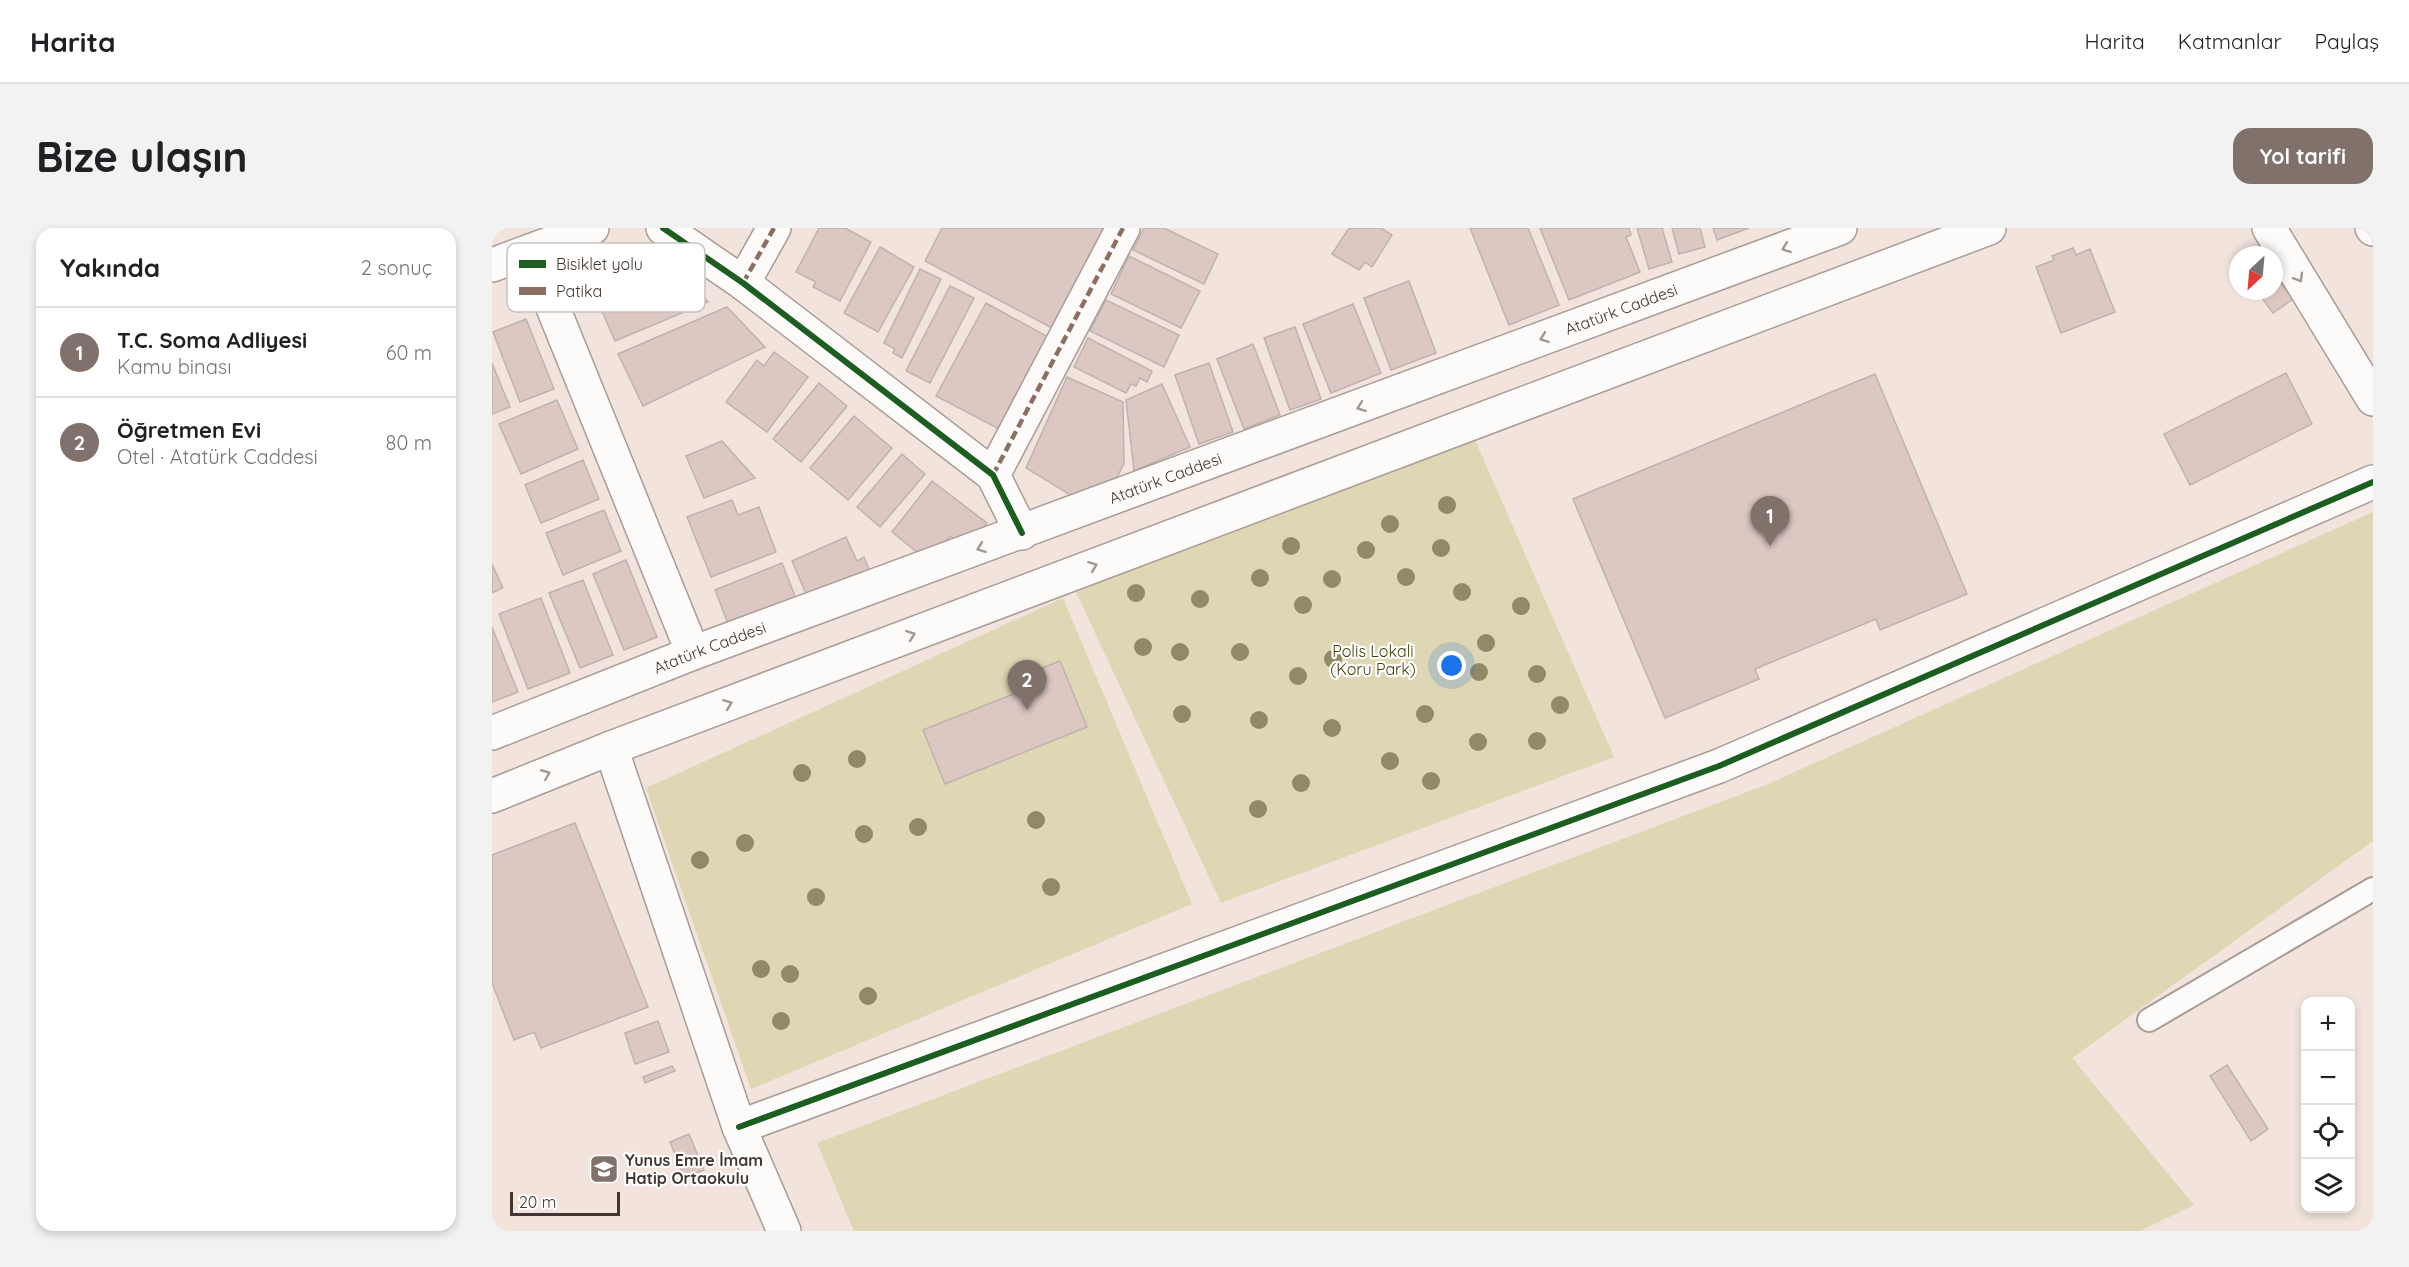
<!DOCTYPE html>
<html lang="tr">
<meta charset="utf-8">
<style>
:root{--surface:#fff;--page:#f2f2f2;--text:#202124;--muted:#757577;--line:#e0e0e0;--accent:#80726b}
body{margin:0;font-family:Quicksand,sans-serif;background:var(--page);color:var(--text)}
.controls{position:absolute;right:18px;bottom:18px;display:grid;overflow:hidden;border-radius:12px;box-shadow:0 3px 9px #0003}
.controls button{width:54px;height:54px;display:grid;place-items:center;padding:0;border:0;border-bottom:2px solid var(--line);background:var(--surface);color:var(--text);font:30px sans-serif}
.compass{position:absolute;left:1737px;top:18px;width:54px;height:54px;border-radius:50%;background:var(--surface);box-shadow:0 3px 9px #0003;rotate:206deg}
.scale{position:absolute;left:18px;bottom:15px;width:110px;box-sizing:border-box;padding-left:6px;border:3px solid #42352e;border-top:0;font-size:16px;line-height:21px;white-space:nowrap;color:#42352e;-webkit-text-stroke:4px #fff;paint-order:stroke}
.you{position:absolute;left:960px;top:438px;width:21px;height:21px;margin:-15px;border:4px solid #fff;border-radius:50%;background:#1a73e8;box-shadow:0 0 0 9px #1a73e833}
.badge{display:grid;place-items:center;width:39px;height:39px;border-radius:50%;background:var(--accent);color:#fff;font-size:20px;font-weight:700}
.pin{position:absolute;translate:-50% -50px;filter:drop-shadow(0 2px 3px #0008)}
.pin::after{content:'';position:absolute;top:32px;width:21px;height:18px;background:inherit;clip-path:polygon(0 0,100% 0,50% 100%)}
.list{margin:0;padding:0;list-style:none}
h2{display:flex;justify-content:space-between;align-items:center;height:78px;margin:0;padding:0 24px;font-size:26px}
h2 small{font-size:20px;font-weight:400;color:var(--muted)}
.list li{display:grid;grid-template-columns:39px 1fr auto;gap:18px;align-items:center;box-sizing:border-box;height:90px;padding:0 24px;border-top:2px solid var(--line)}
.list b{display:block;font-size:22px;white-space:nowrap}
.list p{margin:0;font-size:20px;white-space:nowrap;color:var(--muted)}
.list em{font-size:20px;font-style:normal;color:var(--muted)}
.icon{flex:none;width:33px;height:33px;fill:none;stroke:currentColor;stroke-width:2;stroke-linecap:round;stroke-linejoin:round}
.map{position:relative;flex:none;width:1881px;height:1003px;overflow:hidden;border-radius:18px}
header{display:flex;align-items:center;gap:36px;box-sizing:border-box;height:84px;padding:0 30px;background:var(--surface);border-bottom:2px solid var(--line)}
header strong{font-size:28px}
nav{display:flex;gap:33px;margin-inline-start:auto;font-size:21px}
.intro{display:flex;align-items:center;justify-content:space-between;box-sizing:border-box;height:144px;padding:0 36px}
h1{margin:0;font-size:42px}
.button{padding:15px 27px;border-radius:18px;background:var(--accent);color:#fff;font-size:21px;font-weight:700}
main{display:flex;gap:36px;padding:0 36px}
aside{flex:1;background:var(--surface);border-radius:18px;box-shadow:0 3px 9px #0003}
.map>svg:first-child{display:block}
.green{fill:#dfd6b3}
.building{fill:#dcc7c3;stroke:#bfb2af;stroke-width:1.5}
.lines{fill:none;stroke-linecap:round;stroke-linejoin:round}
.lane-casing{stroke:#a89c96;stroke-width:26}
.street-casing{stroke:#a89c96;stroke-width:36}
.secondary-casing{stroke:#a89c96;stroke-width:36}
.primary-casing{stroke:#a89c96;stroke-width:36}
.lane{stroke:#fdfbfa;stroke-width:22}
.street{stroke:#fdfbfa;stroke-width:33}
.secondary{stroke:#fdfbfa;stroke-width:33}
.primary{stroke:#fdfbfa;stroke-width:33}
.quiet{stroke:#8d6e63;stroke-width:4.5;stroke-dasharray:9 4.5;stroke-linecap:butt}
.cycleway-casing{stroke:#fff;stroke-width:10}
.cycleway{stroke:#1b5e20;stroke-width:6}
.tree{fill:#928967}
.oneway{stroke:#a09894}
.labels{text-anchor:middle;stroke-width:4.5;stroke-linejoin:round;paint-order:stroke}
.street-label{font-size:16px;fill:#42352e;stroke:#fff}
.park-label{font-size:16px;fill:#443f07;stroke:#fff}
.poi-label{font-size:16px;font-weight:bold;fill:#42352e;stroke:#fff;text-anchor:start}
.key{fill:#fff;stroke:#c6c2c0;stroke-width:1.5}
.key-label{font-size:16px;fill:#42352e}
</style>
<header>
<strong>Harita</strong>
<nav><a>Harita</a><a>Katmanlar</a><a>Paylaş</a></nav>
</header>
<div class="intro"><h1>Bize ulaşın</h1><a class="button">Yol tarifi</a></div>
<main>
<aside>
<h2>Yakında<small>2 sonuç</small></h2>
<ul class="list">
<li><span class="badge">1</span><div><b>T.C. Soma Adliyesi</b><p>Kamu binası</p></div><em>60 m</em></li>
<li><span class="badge">2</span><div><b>Öğretmen Evi</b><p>Otel · Atatürk Caddesi</p></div><em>80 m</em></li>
</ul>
</aside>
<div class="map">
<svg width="1881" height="1003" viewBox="0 0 1881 1003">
<rect width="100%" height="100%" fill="#f2e4dc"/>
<g class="green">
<polygon points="980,205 1122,529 729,675 584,364"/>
<polygon points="1881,284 1881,613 1580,830 1702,977 1648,1003 362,1003 325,915 1276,556"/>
<polygon points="571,370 700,676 259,861 154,560"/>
</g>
<g class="building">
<polygon points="327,0 353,0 379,14 348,73 321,59 324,54 304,44"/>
<polygon points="450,0 613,0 560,100 433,33"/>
<polygon points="652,0 672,0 726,26 712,56 641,22"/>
<polygon points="857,0 889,0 900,7 880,39 873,34 867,42 840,26"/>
<polygon points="978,0 1036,0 1067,77 1017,97"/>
<polygon points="1048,0 1137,0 1139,7 1134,9 1148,44 1077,72"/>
<polygon points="1145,0 1170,0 1180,34 1157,41"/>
<polygon points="1180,0 1208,0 1213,19 1187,26"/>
<polygon points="1221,0 1257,0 1225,12"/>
<polygon points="388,19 422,39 386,104 352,85"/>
<polygon points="1581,20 1584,27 1598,21 1623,84 1569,105 1544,39 1562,32 1560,28"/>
<polygon points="637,28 708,63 689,100 619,66"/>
<polygon points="428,41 449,51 410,130 401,125 403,121 392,115"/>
<polygon points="1782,46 1801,71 1781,85 1765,63 1782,63"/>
<polygon points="191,47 216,74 123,113 109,81"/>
<polygon points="917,53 944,125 899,142 872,70"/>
<polygon points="458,58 482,70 438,155 414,143"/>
<polygon points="614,72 687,107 672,139 598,103"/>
<polygon points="494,75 556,109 507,201 444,168"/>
<polygon points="861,76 889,145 839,165 811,96"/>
<polygon points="235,79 273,119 151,178 126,126"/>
<polygon points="34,91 62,161 28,174 1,104"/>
<polygon points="803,99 829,171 798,182 772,110"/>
<polygon points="596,110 660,143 655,154 648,150 644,158 639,156 634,165 582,139"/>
<polygon points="761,116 788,187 752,201 725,131"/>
<polygon points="282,124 316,149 275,204 234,174 265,132 272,138"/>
<polygon points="0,135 18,179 0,186"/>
<polygon points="717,135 741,204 707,216 683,147"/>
<polygon points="1794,145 1820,196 1698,257 1672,206"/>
<polygon points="1383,146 1475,366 1388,402 1384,391 1263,441 1267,451 1173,490 1081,271"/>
<polygon points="575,149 631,174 632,235 623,254 585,271 534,240"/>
<polygon points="327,155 355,178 309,234 281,211"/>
<polygon points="670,156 698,219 642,243 634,172"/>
<polygon points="65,172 86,221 29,246 7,196"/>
<polygon points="362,188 400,220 356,272 318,240"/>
<polygon points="230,213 263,250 212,270 194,228"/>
<polygon points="410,226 433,246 388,299 365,279"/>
<polygon points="91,232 107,271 49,295 33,257"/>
<polygon points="440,253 495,295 474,321 458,308 437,334 400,304"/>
<polygon points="240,272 246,287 267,279 284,324 219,349 195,289"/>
<polygon points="112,282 129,323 71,347 54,305"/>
<polygon points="354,309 365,333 372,329 380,349 318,375 300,333"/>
<polygon points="134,332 165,409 132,422 101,346"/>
<polygon points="290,335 308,381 240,406 223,362"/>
<polygon points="0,336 11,360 0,365"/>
<polygon points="91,352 121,427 88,440 57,365"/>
<polygon points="49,370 78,445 36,461 7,386"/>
<polygon points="0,399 26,464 0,474"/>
<polygon points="568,433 595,499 453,556 431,502 524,465 520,452"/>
<polygon points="83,595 156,779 49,820 42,804 22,812 0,755 0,627"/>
<polygon points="166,793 177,824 143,836 133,805"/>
<polygon points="1735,837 1776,901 1759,913 1718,848"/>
<polygon points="180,838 183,843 153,855 151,849"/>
<polygon points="197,906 212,942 192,950 178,914"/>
</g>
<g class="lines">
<g class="lane-casing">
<polyline id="lane" points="1657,792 1881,661"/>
</g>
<g class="street-casing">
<g id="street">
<polyline points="171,0 251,55 501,247 530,305"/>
<polyline points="38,23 201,425"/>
<polyline points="0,37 100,0"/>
<polyline points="251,55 282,0"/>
<polyline points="501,247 631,0"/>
<polyline points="119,520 247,899 292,1003"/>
<polyline points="247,899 1227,538 1881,254"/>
</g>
</g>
<g class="secondary-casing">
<g id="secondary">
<path id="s1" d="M0,505L201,425L1348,0"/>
<polyline points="0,568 119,520 1497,0"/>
</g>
</g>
<g class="primary-casing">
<g id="primary">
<polyline points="1777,0 1881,171"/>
<polyline points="1880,0 1881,1"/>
</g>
</g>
<use href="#lane" class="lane"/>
<use href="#street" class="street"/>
<use href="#secondary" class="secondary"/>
<use href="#primary" class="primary"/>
<g class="quiet">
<polyline points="251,55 282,0"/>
<polyline points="501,247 631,0"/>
</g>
<g class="cycleway-casing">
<g id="cycleway">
<polyline points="171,0 251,55 501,247 530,305"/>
<polyline points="247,899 1227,538 1881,254"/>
</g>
</g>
<use href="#cycleway" class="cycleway"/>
</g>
<g class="tree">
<circle cx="955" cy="277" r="9"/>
<circle cx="898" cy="296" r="9"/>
<circle cx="799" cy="318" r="9"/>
<circle cx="949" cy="320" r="9"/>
<circle cx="874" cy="322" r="9"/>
<circle cx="914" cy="349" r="9"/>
<circle cx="768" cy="350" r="9"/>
<circle cx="840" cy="351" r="9"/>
<circle cx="970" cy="364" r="9"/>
<circle cx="644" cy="365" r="9"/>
<circle cx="708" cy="371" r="9"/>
<circle cx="811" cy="377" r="9"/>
<circle cx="1029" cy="378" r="9"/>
<circle cx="994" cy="415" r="9"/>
<circle cx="651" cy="419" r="9"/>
<circle cx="688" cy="424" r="9"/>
<circle cx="748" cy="424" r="9"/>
<circle cx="841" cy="431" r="9"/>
<circle cx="987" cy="444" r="9"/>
<circle cx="1045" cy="446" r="9"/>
<circle cx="806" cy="448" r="9"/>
<circle cx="1068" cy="477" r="9"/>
<circle cx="690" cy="486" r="9"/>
<circle cx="933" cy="486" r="9"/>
<circle cx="767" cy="492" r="9"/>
<circle cx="840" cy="500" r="9"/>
<circle cx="1045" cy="513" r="9"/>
<circle cx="986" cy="514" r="9"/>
<circle cx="365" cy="531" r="9"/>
<circle cx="898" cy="533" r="9"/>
<circle cx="310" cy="545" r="9"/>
<circle cx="939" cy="553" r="9"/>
<circle cx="809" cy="555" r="9"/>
<circle cx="766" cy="581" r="9"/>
<circle cx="544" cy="592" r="9"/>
<circle cx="426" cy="599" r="9"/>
<circle cx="372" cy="606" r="9"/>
<circle cx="253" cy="615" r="9"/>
<circle cx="208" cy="632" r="9"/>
<circle cx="559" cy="659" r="9"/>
<circle cx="324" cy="669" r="9"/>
<circle cx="269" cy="741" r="9"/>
<circle cx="298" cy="746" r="9"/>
<circle cx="376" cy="768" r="9"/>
<circle cx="289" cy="793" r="9"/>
</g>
<defs><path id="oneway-chevron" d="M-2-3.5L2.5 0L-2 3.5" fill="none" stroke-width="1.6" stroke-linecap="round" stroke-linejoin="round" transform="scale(1.5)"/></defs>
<g class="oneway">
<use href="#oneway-chevron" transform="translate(1294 20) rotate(160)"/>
<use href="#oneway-chevron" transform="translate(1807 50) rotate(59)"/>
<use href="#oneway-chevron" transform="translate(1052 110) rotate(160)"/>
<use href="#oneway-chevron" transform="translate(869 179) rotate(160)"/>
<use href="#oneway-chevron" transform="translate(489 320) rotate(160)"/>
<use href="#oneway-chevron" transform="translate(601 338) rotate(-21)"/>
<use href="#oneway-chevron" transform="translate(419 407) rotate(-21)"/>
<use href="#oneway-chevron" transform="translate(236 476) rotate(-21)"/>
<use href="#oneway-chevron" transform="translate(54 546) rotate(-22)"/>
</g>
<defs>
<g id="school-square" transform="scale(1.5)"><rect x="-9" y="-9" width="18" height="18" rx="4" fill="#80726b" stroke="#fff"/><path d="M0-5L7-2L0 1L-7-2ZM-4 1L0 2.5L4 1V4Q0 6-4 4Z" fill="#fff"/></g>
</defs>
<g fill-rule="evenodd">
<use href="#school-square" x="112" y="941"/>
</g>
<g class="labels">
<g class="street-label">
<text dy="6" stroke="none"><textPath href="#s1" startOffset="1206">Atatürk Caddesi</textPath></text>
<text dy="6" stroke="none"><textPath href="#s1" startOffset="720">Atatürk Caddesi</textPath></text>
<text dy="6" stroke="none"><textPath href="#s1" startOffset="234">Atatürk Caddesi</textPath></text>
</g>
<g class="park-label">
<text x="881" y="429">Polis Lokali<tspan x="881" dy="18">(Koru Park)</tspan></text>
</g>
<g class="poi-label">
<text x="133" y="938">Yunus Emre İmam<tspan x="133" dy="18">Hatip Ortaokulu</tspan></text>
</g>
</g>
<rect x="15" y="15" width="198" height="69" rx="9" class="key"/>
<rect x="27" y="32" width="27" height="8" fill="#1b5e20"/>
<rect x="27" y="59" width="27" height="8" fill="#8d6e63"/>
<g class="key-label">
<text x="64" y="42">Bisiklet yolu</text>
<text x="64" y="69">Patika</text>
</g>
</svg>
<div class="controls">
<button>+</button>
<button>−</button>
<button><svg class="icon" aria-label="locate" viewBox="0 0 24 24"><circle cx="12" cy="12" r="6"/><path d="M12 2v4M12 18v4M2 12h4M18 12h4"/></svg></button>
<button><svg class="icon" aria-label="layers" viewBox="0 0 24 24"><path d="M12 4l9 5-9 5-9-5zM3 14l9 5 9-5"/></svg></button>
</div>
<svg class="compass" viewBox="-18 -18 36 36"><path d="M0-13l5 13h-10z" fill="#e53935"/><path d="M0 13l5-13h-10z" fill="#757577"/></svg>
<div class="scale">20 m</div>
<div class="you"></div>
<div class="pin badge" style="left:1278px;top:318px">1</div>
<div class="pin badge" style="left:535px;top:482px">2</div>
</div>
</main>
